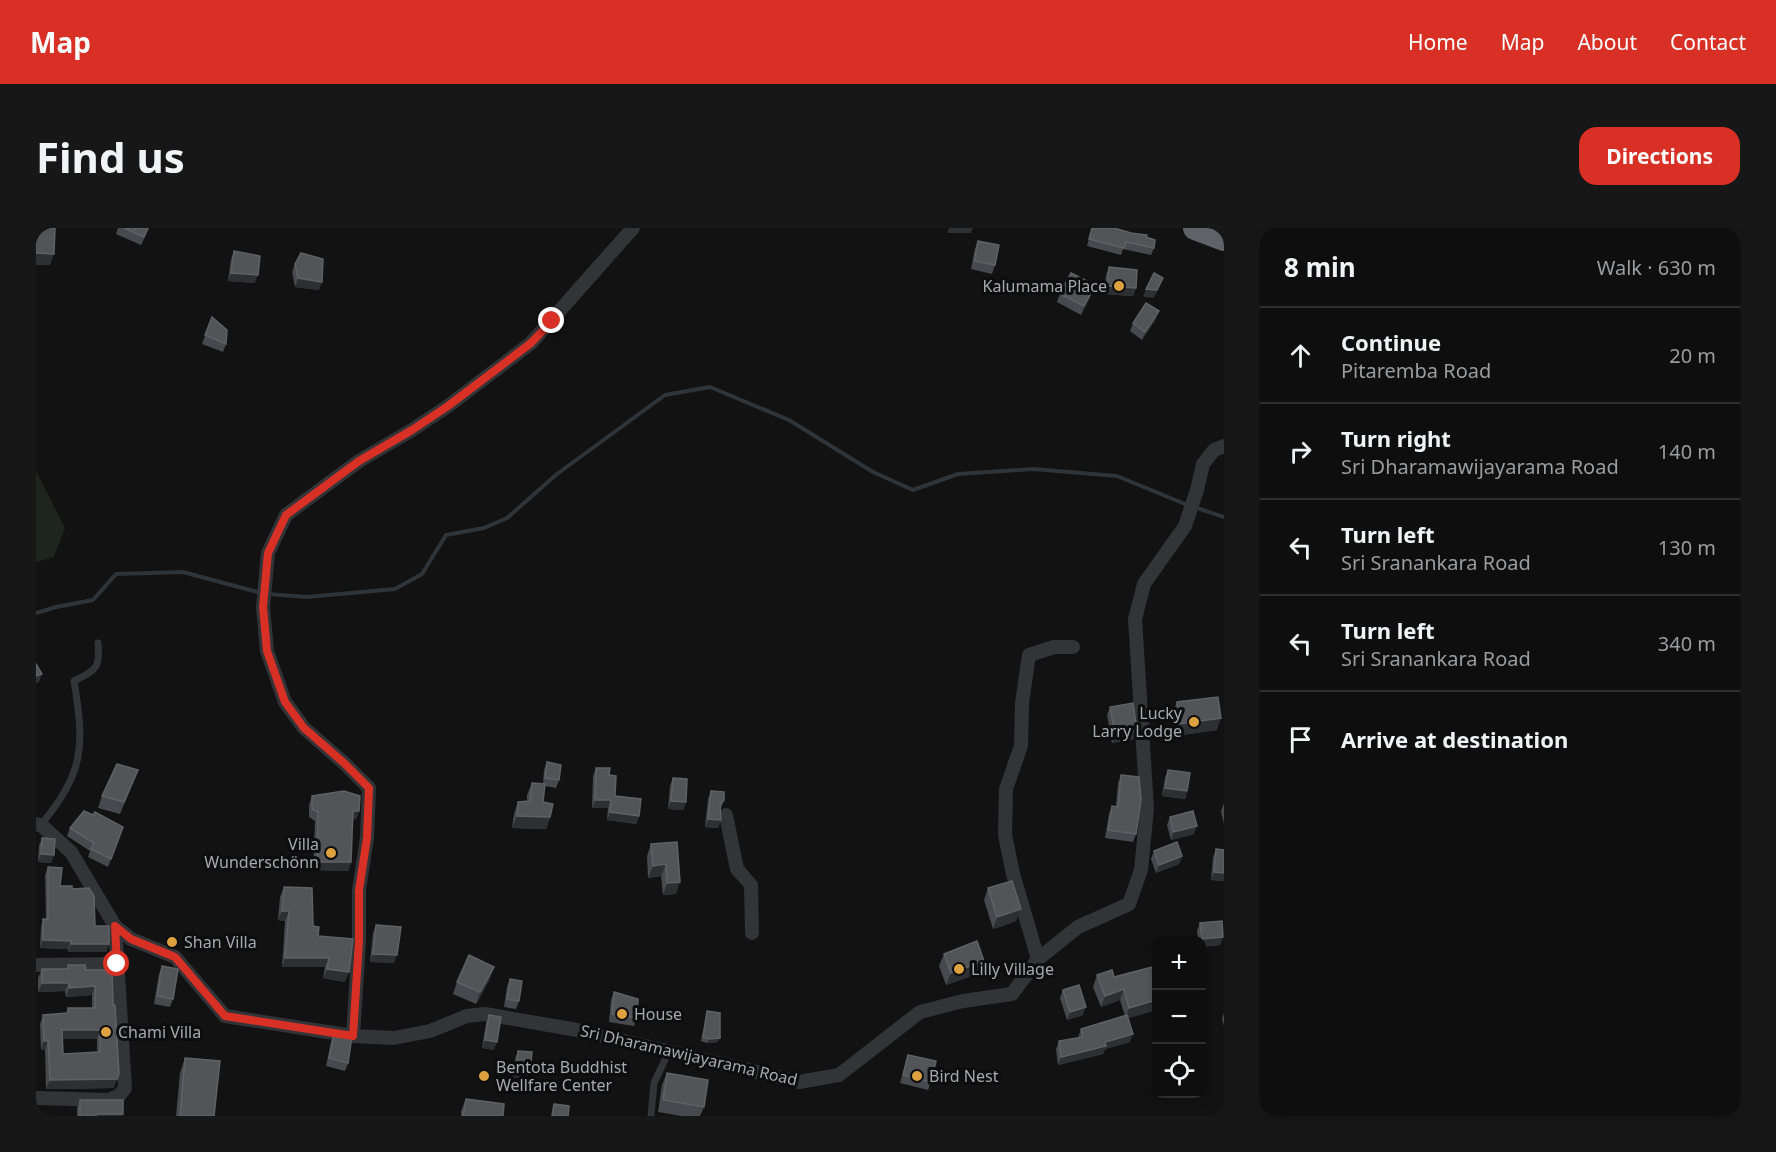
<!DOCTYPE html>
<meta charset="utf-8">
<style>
:root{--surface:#0e0e0e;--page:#171717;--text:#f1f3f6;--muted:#9b9c9e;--line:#2e2e2e;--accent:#d93025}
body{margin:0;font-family:"Noto Sans",sans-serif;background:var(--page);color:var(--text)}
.controls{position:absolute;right:18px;bottom:18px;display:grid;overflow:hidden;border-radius:12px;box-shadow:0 3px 9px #0003}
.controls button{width:54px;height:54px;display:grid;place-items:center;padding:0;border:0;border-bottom:2px solid var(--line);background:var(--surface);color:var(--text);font:30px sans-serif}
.stop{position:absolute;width:18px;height:18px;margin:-14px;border:4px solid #d93025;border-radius:50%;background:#fff}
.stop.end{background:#d93025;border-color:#fff;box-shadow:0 2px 6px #0008}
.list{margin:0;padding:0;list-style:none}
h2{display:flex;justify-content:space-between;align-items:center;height:78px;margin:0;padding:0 24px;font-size:26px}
h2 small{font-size:20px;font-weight:400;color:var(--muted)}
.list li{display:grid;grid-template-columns:39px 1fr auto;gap:18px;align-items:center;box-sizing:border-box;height:96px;padding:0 24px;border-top:2px solid var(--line)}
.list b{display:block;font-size:22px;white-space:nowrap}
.list p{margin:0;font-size:20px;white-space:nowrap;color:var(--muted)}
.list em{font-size:20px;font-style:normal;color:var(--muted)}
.icon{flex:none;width:33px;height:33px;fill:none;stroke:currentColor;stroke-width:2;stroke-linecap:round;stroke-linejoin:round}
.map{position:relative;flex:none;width:1188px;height:888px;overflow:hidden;border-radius:18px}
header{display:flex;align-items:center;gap:36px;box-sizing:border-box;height:84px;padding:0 30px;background:var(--accent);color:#fff}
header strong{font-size:28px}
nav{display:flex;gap:33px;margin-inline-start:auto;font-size:21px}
.intro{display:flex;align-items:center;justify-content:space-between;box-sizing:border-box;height:144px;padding:0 36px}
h1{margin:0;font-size:42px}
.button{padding:15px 27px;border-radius:18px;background:var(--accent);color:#fff;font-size:21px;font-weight:700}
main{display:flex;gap:36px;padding:0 36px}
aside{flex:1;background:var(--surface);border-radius:18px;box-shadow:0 3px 9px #0003}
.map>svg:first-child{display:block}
.green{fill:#1e251f}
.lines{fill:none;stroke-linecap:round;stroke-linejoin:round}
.stream{stroke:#2d343a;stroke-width:4}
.lane{stroke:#333437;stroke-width:7}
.street{stroke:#333437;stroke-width:14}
.highway{stroke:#606268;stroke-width:24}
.wall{fill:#48494e;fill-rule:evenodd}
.shaded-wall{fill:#2e2f32}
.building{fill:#525458;stroke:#5f6166;stroke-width:1.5;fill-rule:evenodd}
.route{stroke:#d93025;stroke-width:8}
.poi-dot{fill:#dda140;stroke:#0d0d0e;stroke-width:2}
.labels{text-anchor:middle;stroke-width:6;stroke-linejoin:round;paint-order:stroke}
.poi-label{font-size:16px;fill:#a5a9b2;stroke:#0d0d0e;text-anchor:start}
.street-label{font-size:16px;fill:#a5a9b2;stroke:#0d0d0e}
</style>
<header>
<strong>Map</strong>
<nav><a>Home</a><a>Map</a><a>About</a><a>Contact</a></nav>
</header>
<div class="intro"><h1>Find us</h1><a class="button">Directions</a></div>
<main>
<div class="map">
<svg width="1188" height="888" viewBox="0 0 1188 888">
<rect width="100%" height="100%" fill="#121213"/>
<polygon class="green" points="0,243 29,300 18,329 0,334"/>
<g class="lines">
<g class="stream">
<polyline points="232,366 271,369 359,361 386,346 410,307 448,300 471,290 521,246 629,167 674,159 753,192 837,244 877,262 922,246 997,241 1081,248 1149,276 1188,289"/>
<polyline points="0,385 20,379 57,372 80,346 147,344 225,365"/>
</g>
<g class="lane">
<path d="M5,597C48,544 49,519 38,453C61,441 64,441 62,415"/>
<polyline points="615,888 618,855 633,823"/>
</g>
<g class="street">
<polyline points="690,587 701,641 715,657 716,705"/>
<polyline points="0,596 5,597 35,624 79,698 95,711 139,729 189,788 317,808 358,810 394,803 431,788 449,786 541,802 763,854 803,847 884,784 927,773 976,766 1002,731 1042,699 1093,676 1105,642 1111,580 1099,391 1108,356 1149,298 1161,262 1167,236 1178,222 1188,218"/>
<polyline points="1002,731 977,646 969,607 970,561 985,518 986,475 993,427 1018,419 1037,419"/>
<polyline points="0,737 81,736"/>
<polyline points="317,808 323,713 323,662 331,610 333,560 308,535 268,500 249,474 231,423 227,379 232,325 250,287 323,233 376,202 412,178 495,115 597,0"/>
<polyline points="0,870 72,872 83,868 89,860 79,698"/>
</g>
<polyline class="highway" points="1159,0 1188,11"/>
</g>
<g class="wall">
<polygon points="82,0 113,0 105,17 80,6"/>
<polygon points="1056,0 1078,0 1110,9 1118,20 1115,27 1087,21 1085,27 1051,18"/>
<polygon points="942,13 959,37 956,46 935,41 939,21"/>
<polygon points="198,23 219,55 192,53 195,31"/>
<polygon points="259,36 283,62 259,59 256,44"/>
<polygon points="1073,39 1100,60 1097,68 1068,66 1070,47"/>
<polygon points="1056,65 1045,87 1021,74 1024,66"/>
<polygon points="176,89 190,116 187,124 166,116"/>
<polygon points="1120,91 1106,112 1094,103 1097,95"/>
<polygon points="1141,474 1181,502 1139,508 1136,486"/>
<polygon points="1074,479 1101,503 1098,511 1076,515 1071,487"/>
<polygon points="511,534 523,552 520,560 509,558 507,574 514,589 510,601 476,600 478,586 482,574 491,573 491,567 496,555 507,556 508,542"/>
<polygon points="560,540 573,547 579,568 603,588 600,596 571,592 572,580 556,580 557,548"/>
<polygon points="102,542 84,586 62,580 66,568"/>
<polygon points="1132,542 1151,563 1149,571 1126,568 1129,550"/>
<polygon points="1085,547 1100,606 1097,614 1069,610 1073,586 1076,578 1080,578 1082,555"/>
<polygon points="637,550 650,574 647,582 632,581 634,558"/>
<polygon points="675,563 688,572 685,580 685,592 682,600 669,599 672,571"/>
<polygon points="276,568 323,583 320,591 316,592 315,634 312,643 277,642 279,593 273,589 273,577"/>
<polygon points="1188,575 1188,596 1185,583"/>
<polygon points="1134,589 1158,606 1135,612 1131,597"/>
<polygon points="87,599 72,639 52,629 54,623 31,608 34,600"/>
<polygon points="6,610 18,627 15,635 2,634 3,618"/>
<polygon points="641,614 640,666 627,667 625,648 612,650 611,628 615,616"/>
<polygon points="1180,621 1188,622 1188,653 1175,652 1177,629"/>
<polygon points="1118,623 1146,628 1143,636 1120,645 1115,631"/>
<polygon points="12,639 24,658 36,661 59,698 73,716 70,724 32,724 32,721 4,720 5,699 7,691 10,691 9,647"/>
<polygon points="248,659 277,698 309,754 287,750 289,739 246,739 249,693 242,692 244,669"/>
<polygon points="952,660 980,693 957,701 948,672"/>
<polygon points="1164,695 1187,709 1184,717 1166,719 1166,712 1162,712 1161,703"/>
<polygon points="340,697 358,735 334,734 337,705"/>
<polygon points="908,726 944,745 910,757 903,738"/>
<path d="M32,737L50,742H76L78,860L10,861L9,822H5L4,796L7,787L30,786L32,780H56V767L30,769L29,763L2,764V750L6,741H30ZM26,811H61V824L27,826Z"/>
<polygon points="126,738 137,771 134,779 118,776 123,746"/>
<polygon points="1120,738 1120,782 1092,790 1094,814 1069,821 1067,826 1022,837 1020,821 1023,813 1042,810 1045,801 1089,788 1084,772 1065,779 1057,759 1061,747 1078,749"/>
<polygon points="454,751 440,776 417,766 421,754"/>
<polygon points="474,751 483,773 480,781 468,779 471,759"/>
<polygon points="1027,762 1047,787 1031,792 1024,770"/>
<polygon points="578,764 601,790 598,798 573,794 575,772"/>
<polygon points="671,783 682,814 671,815 665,813"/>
<polygon points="1188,785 1188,798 1186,791"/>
<polygon points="453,787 458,822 446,820 450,795"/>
<polygon points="298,806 312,835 309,843 290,838 295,814"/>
<polygon points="482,823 491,851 477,849 479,831"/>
<polygon points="872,827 895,854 892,862 864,855"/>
<polygon points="149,830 178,888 140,888 144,845"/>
<polygon points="631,845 668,879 664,888 645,888 622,884 626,857"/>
<polygon points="430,871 467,888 425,888 425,883"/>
<polygon points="44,872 87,886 86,888 41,888 41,880"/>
</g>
<g class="shaded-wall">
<polygon points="913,0 937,0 935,5 911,5"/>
<polygon points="0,25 18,26 14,37 0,37"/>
<polygon points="195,45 222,47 219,55 192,53"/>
<polygon points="262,50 286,54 283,62 259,59"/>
<polygon points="1127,50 1118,70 1107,69 1110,61"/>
<polygon points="1059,57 1056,65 1045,87 1048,78"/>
<polygon points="1071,58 1100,60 1097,68 1068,66"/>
<polygon points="1123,83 1120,91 1106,112 1109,104"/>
<polygon points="6,446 3,454 0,455 0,448"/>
<polygon points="1185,490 1181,502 1139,508 1143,496"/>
<polygon points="1101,503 1098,511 1076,515 1079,507"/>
<polygon points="1129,560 1151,563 1149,571 1126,568"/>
<polygon points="559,572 575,572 572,580 556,580"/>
<polygon points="635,573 650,574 647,582 632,581"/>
<polygon points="317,583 323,583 320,591 313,592"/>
<polygon points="574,584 603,588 600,596 571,592"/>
<polygon points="481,588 514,589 510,601 476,600"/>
<polygon points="672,591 685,592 682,600 669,599"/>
<polygon points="1161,598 1158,606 1135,612 1137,604"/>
<polygon points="5,626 18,627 15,635 2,634"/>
<polygon points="1146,628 1143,636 1120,645 1123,637"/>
<polygon points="281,634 315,634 312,643 277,642"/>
<polygon points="630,636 625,648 612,650 617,638"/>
<polygon points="1178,644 1188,645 1188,653 1175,652"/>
<polygon points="644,654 640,666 627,667 631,655"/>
<polygon points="985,681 980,693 957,701 961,689"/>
<polygon points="246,683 253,683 249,693 242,692"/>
<polygon points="1187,709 1184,717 1166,719 1166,711"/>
<polygon points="7,712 35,713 32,721 4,720"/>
<polygon points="35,716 73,716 70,724 32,724"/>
<polygon points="337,726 361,727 358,735 334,734"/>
<polygon points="249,730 293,730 289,739 246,739"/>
<polygon points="948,733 944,745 910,757 915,745"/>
<polygon points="458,739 454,751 440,776 444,764"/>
<polygon points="291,741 313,744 309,754 287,750"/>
<polygon points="6,755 33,755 29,763 2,764"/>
<polygon points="59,758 56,767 30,769 33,760"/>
<polygon points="1088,761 1084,772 1065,779 1069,768"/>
<polygon points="1120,772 1120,782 1089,791 1093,780"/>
<polygon points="1050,779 1047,787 1031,792 1034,784"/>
<polygon points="26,802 64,802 61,811 23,811"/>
<polygon points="1097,806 1094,814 1069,821 1067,826 1022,837 1025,829 1069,814"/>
<polygon points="684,810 682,814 671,815 673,811"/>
<polygon points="449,812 461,814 458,822 446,820"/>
<polygon points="8,813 12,813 9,822 5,822"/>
<polygon points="480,841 494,843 491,851 477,849"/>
<polygon points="81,851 78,860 10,861 14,852"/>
<polygon points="60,886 87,886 86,888 60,888"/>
</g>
<g class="building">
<polygon points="0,0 19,0 18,26 0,25"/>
<polygon points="88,0 112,0 108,9"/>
<polygon points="1056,0 1078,0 1095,5 1111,7 1110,9 1119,12 1118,20 1090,14 1088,20 1053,11"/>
<polygon points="942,13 963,17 959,37 938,33"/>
<polygon points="198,23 224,28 222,47 195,45"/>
<polygon points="265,25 287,31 286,54 262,50 259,36"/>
<polygon points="1073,39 1101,42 1100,60 1071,58"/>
<polygon points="1035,45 1059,57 1048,78 1024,66"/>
<polygon points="1118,45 1127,50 1121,62 1110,61"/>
<polygon points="1110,75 1123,83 1109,104 1097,95"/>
<polygon points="176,89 191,102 190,116 169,107"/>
<polygon points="0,436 6,446 0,448"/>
<polygon points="1182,469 1185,490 1143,496 1141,474"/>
<polygon points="1097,475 1101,503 1079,507 1074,479"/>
<polygon points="511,534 525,537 523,552 509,550"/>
<polygon points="81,536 102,542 88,574 66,568"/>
<polygon points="560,540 574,540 573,547 580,548 579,568 605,571 603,588 574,584 575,572 559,572"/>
<polygon points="1132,542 1154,545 1151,563 1129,560"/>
<polygon points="1085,547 1103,549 1105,572 1100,606 1072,602 1076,578 1082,579"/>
<polygon points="637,550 651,551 650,574 635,573"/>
<polygon points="496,555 509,556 507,574 517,576 514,589 481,588 482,574 494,573"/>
<polygon points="308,563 324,568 323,583 317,583 315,634 281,634 282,584 276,581 276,568"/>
<polygon points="675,563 688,564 688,572 684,577 685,592 672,591"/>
<polygon points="48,583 57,587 59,584 87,599 75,631 55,621 58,615 34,600"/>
<polygon points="1157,583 1161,598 1137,604 1134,589"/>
<polygon points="6,610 19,611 18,627 5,626"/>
<polygon points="641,614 644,654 631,655 630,636 617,638 615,616"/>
<polygon points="1141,614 1146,628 1123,637 1118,623"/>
<polygon points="1180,621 1188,622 1188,645 1178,644"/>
<polygon points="12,639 26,640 24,658 36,658 36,661 53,660 58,668 59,698 73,698 73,716 35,716 35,713 7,712 7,691 12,691"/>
<polygon points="976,653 985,681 961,689 952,660"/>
<polygon points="248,659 276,660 277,698 283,699 282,708 317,711 313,744 291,741 293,730 249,730 253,683 246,683"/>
<polygon points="1186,693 1187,709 1166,711 1164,695"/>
<polygon points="340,697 365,699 361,727 337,726"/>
<polygon points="941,713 948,733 915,745 908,726"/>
<polygon points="433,727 458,739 444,764 421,754"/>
<path d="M32,737H49L50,742H76L77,777H79L83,846L81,851L14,852L12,813H8L7,787L32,785V780H59V758L33,760V755H6V741H32ZM26,802H64V824L27,826Z"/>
<polygon points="126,738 142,741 137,771 121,768"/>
<polygon points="1120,738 1120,772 1093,780 1088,761 1069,768 1061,747 1076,742 1078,749"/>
<polygon points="474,751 486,753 483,773 471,771"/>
<polygon points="1043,757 1050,779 1034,784 1027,762"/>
<polygon points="578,764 602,771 601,790 576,786"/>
<polygon points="671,783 684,785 684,810 673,811 667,809"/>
<polygon points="453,787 465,789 461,814 449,812"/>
<polygon points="1091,787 1097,806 1069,814 1070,818 1025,829 1023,813 1047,809 1045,801"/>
<polygon points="298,806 316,808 312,835 293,830"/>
<polygon points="482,823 496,824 494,843 480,841"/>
<polygon points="872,827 900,833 895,854 867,847"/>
<polygon points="149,830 184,833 178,888 144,888"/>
<polygon points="631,845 672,852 668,879 627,872"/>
<polygon points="430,871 468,876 467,888 427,888"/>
<polygon points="44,872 87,872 87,886 60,886 60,888 44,888"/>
<polygon points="518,876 533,878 532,888 516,888"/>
</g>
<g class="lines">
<polyline class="route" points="81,736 79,698 95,711 139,729 189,788 317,808 323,713 323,662 331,610 333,560 308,535 268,500 249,474 231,423 227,379 232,325 250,287 323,233 376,202 412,178 495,115 516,93"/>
</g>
<g class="poi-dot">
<circle cx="1083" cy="58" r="6"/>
<circle cx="1158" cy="494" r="6"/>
<circle cx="295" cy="625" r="6"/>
<circle cx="136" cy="714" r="6"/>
<circle cx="923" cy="741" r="6"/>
<circle cx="586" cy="786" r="6"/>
<circle cx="70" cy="804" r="6"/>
<circle cx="448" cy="848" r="6"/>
<circle cx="881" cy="848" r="6"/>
</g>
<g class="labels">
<g class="poi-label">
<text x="1071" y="64" text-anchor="end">Kalumama Place</text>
<text x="1146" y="491" text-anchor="end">Lucky<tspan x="1146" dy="18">Larry Lodge</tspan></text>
<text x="283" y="622" text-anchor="end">Villa<tspan x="283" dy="18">Wunderschönn</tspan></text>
<text x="148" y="720">Shan Villa</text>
<text x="935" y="747">Lilly Village</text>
<text x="598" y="792">House</text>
<text x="82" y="810">Chami Villa</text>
<text x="460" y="845">Bentota Buddhist<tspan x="460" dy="18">Wellfare Center</tspan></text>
<text x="893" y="854">Bird Nest</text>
</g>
<g class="street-label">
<text transform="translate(653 827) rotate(13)" y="6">Sri Dharamawijayarama Road</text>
</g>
</g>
</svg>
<div class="controls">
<button>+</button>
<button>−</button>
<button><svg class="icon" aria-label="locate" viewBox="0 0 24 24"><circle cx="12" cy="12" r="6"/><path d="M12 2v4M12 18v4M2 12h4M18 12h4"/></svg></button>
</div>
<div class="stop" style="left:81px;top:736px"></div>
<div class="stop end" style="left:516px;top:93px"></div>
</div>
<aside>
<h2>8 min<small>Walk · 630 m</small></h2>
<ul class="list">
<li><svg class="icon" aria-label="ahead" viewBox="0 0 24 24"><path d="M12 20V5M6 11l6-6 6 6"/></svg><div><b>Continue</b><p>Pitaremba Road</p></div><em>20 m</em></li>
<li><svg class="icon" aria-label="right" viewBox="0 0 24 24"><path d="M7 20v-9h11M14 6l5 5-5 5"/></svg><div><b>Turn right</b><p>Sri Dharamawijayarama Road</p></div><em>140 m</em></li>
<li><svg class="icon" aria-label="left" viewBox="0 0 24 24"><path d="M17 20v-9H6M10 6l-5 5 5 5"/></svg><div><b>Turn left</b><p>Sri Sranankara Road</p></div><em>130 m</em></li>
<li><svg class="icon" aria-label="left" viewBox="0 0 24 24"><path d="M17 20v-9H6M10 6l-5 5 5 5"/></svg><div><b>Turn left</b><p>Sri Sranankara Road</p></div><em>340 m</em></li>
<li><svg class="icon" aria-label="arrive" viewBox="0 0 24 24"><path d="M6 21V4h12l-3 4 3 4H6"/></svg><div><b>Arrive at destination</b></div></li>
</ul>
</aside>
</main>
